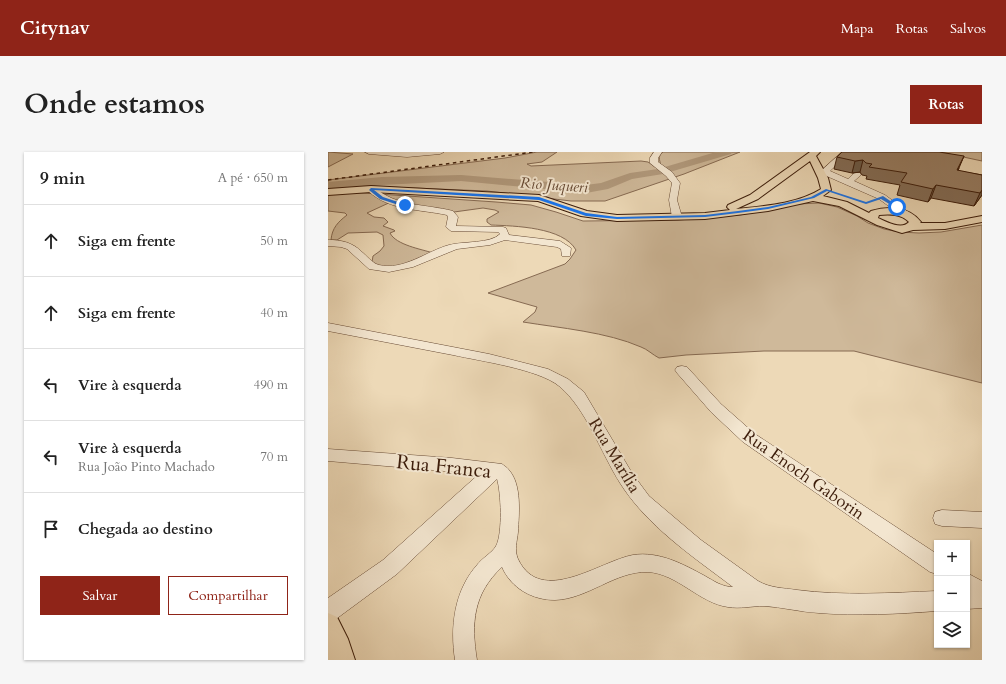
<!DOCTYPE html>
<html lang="pt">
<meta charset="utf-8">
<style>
:root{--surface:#fff;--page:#f6f6f6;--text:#222;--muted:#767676;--line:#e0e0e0;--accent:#8f2418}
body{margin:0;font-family:Cardo,serif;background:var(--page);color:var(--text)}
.controls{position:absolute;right:12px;bottom:12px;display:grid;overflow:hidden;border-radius:0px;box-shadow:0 1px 3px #0004}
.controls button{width:36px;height:36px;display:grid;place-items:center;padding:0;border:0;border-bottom:1px solid var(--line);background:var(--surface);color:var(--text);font:20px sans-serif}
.stop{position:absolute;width:12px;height:12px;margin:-9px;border:3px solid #1a73e8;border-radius:50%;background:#fff}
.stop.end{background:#1a73e8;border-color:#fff;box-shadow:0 1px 4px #0008}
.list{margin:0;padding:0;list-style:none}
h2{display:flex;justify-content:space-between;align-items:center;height:52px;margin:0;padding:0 16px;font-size:17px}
h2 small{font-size:13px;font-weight:400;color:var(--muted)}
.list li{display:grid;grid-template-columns:26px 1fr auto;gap:12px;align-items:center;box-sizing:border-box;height:72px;padding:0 16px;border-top:1px solid var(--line)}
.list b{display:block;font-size:15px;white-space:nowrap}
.list p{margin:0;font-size:13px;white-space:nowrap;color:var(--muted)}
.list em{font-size:13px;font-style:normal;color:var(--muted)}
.actions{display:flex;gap:8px;padding:12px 16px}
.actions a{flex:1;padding:9px 0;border:1px solid var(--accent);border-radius:0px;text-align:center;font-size:14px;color:var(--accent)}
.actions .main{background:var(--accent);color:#fff}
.icon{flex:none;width:22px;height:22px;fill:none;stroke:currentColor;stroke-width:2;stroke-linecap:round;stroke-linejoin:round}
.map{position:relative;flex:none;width:654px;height:508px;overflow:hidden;border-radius:0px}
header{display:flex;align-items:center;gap:24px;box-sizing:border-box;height:56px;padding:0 20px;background:var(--accent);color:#fff}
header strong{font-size:19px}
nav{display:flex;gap:22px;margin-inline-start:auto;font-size:14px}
.intro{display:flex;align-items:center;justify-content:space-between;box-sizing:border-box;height:96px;padding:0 24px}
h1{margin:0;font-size:28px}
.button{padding:10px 18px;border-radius:0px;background:var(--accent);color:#fff;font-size:14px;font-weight:700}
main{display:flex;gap:24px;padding:0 24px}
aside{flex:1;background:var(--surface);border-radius:0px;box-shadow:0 1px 3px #0004}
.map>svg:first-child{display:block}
.green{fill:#cfb99a;stroke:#866a52}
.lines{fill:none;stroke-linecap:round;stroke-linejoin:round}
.river{fill:#b1997c;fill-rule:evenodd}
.minor-casing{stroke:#684b35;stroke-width:1}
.major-casing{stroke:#3c1c0a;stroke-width:2}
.minor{fill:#f3e6d0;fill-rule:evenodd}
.major{fill:#edd9b7;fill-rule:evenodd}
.rail{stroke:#3c1c0a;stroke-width:1.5;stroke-dasharray:3.5 3.5;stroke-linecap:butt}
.wall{fill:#836c56;stroke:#3c1c0a}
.shaded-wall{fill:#6a5846;stroke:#3c1c0a}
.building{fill:#987e64;stroke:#3c1c0a}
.route{fill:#1a73e8}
.labels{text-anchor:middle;stroke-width:4;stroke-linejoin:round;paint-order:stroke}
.far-water-label{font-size:15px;font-style:italic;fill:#654832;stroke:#f3e6d0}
.street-label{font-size:17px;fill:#3c1c0a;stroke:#f3e6d0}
.near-street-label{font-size:20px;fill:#3c1c0a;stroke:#f3e6d0}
</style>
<header>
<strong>Citynav</strong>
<nav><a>Mapa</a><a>Rotas</a><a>Salvos</a></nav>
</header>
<div class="intro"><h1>Onde estamos</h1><a class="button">Rotas</a></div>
<main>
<aside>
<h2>9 min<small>A pé · 650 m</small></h2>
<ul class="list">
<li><svg class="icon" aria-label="ahead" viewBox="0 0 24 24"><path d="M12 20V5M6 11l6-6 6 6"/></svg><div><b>Siga em frente</b></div><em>50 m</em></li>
<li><svg class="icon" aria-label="ahead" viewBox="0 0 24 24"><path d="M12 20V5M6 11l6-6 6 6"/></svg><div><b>Siga em frente</b></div><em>40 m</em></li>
<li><svg class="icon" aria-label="left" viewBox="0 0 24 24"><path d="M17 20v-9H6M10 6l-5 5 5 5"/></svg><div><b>Vire à esquerda</b></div><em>490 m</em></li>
<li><svg class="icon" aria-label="left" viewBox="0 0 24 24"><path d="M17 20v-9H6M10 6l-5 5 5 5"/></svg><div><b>Vire à esquerda</b><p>Rua João Pinto Machado</p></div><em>70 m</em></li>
<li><svg class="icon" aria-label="arrive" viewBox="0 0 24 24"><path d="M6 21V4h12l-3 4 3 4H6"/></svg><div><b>Chegada ao destino</b></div></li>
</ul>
<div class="actions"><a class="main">Salvar</a><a>Compartilhar</a></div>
</aside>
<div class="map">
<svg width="654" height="508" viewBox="0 0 654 508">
<rect width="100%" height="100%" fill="#edd9b7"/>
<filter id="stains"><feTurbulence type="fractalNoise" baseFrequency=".005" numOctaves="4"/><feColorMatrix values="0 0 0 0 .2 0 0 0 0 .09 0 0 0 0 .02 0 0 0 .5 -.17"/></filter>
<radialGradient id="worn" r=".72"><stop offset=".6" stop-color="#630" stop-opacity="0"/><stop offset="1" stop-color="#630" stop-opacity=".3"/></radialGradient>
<g class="green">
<polygon points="0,0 25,2 0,15"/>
<path d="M209,0H229L214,10L199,12L203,14L313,9L320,10L327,15L333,13C331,7 330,4 335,0H412L356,22L277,49H243L159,39L61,35H30L0,39V28L177,6Z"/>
<polygon points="612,0 654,0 654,9"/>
<path d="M21,40L168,50L203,53L228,60L255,69L350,68L412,63L470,52L491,51L509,55L529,64L540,71L556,77L571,80L591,81L613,80L654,73V231L526,199H436L358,203L331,206C325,203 319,197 313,195C279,180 232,176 195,170L207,160L209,155L160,141L237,112L242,107L248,98C235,75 187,74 163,73L159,70V67L171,60L167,58L155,56L126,60L65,49L39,61L46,65L56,66L60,70L55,74L66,78L67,79L62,81C68,93 93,97 105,101L68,115L49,114L44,110L45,104L52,99L56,94L55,83L49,80L20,81L9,88H3C4,76 10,70 19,63L17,61L0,59V42Z"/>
</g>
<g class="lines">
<polygon class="river" points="388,0 404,0 403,2 335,22 304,27 280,37 258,41 133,29 54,33 0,38 0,30 54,25 133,23 258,33 273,31 302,21 330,17"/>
<g class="minor-casing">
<g id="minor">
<polygon points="37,0 116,0 112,2 79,5 41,2"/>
<polygon points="326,0 334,0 330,6 330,10 344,20 352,31 349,48 354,65 352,67 346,67 344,65 341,48 344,31 338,24 322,11 322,6"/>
<polygon points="514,0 522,0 502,19 520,27 526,21 532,21 533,23 526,29 557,43 580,60 582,62 580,64 574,64 551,47 494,22 494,18"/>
<path d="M40,35H46C68,55 98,52 125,59L130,65L128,74L175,75L178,76L181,83L232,89L243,96L242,104H234L233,97L229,95L177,88L162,93L129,97L85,115L61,120L41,117L19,97L13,95L0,94V88C13,88 24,90 34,100C39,104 44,111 51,113C75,119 99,99 121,93C136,89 162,92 172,82L170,80L123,79L118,75L120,65L119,63C91,57 62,59 40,39L39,37Z"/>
<path d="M0,171L161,202L220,217L240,227L256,240L304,321L321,344L373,388L430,429C442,436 455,436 469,438C515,444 563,441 609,439V459C571,462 528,464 491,461C472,460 454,455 436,454C424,454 412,457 400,455C371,451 350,422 320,420C287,419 260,447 227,448C204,448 183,436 174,415C145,442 143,471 149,508H127C122,475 126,439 149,413C154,406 164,401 168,394C175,381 173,340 169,327L69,422L8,467L0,470V446L55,408L151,322L0,309V297L124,306L174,312C176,314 179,315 181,318C194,333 191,361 190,380C189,390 186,397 190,407C213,455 272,409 305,403C331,399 355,412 377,424C386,429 394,435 405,435C364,404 319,374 292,331C273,301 258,256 231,234C210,217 152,209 125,203C83,195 42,187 0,179Z"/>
<polygon points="354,214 359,215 393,252 427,282 609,402 609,422 602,420 415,290 383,260 349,221 347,218 349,215"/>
<polygon points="614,358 654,360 654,376 614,374 607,372 605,366 607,360"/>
<polygon points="639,421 654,429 654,456 639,457"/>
</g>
</g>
<g class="major-casing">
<g id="major">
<path d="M482,0H492L488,4L500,26L503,38L495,44L519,50L541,61L543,59C560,54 581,54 593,70L592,71H617L654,64V70L617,77L585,78L574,81L549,73L511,54L485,49L440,59L377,67L289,69L253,64L210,49L43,40L0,43V37L43,34L211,43L259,59L289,63L377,61L402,58L399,55L400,53L422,43ZM482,9L490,26L493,37C469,52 436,54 408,57L430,47ZM551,63C562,62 573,62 581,70C574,78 558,70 550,66Z"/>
<polygon points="0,461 9,465 20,487 27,508 0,508"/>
</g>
</g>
<use href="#minor" class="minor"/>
<use href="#major" class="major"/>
<polyline class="rail" points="0,28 205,0"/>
</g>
<polygon class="wall" points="509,5 631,16 630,19 654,23 654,43 646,54 603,46 600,50 569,43 572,33 538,27 539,24 534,23 532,20 524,21 506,17"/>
<g class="shaded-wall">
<polygon points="636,4 631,16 624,31 629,18"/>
<polygon points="535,8 532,20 524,21 527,9"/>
<polygon points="608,33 603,46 600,50 605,37"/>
<polygon points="654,38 654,43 646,54 652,41"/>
</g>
<polygon class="building" points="514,0 611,0 636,4 629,18 654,23 654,38 652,41 608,33 605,37 573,30 579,21 541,15 544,12 538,11 535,8 527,9 509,5"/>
<polygon class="route" points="43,36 211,45 258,61 289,65 377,63 410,59 440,55 483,45 498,37 538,50 555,44 571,55 568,56 553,47 538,52 499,39 486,46 440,57 410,61 377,65 289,67 258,64 211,48 46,38 55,45 79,53 77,55 52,47 41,38"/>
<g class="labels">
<g class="far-water-label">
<text transform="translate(226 33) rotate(4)" y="5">Rio Juqueri</text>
</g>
<g class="street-label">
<text transform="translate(287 303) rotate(59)" y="6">Rua Marília</text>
<text transform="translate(476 322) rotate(35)" y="6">Rua Enoch Gaborin</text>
</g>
<g class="near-street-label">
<text transform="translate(116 314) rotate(6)" y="7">Rua Franca</text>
</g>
</g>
<rect width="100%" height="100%" filter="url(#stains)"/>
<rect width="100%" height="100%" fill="url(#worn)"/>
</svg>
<div class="controls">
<button>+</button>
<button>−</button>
<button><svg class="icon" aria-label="layers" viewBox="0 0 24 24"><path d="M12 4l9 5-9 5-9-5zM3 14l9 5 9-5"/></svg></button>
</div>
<div class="stop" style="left:569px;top:55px"></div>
<div class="stop end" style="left:77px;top:53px"></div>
</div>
</main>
